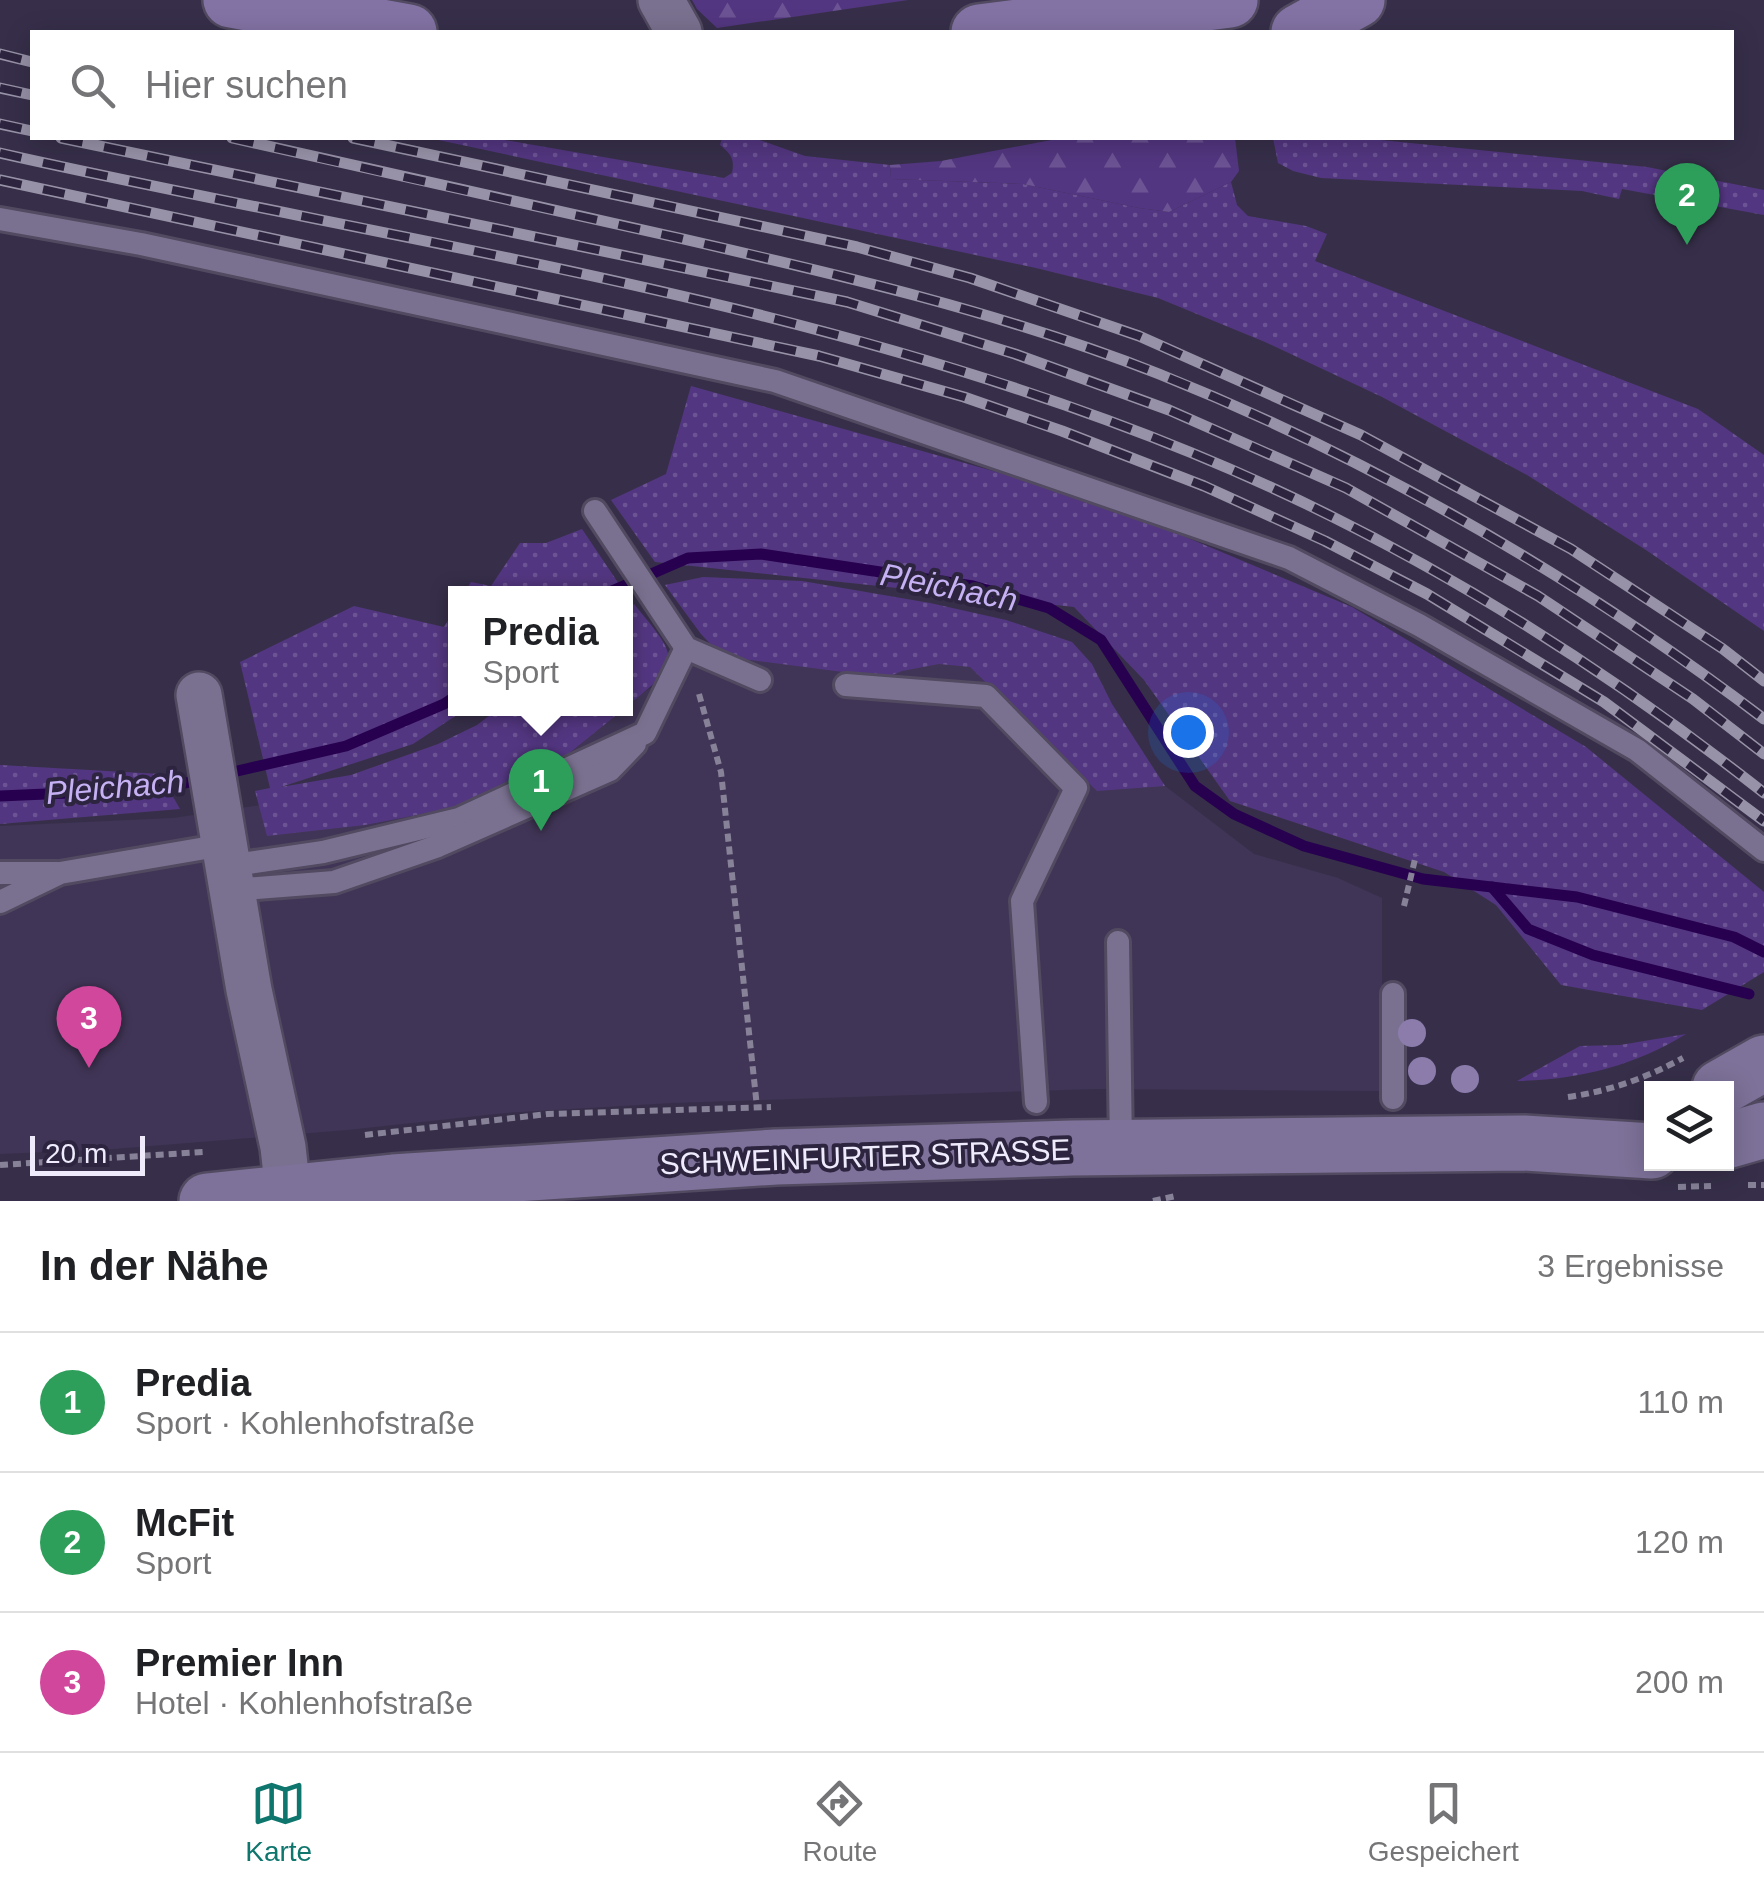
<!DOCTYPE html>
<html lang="de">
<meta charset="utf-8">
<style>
:root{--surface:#fff;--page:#f2f2f2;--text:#202124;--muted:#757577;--line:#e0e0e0;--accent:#0f766e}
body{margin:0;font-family:Arial,sans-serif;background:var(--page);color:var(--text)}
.controls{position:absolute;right:30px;bottom:30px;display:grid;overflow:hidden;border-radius:0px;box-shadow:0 5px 25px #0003}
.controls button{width:90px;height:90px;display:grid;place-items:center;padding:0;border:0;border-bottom:2px solid var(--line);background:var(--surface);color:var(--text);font:50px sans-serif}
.scale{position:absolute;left:30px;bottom:25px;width:115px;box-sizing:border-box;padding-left:10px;border:5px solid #efebfc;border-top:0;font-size:28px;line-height:35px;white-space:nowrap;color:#efebfc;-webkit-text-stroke:8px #2d253f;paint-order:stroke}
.you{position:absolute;left:1188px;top:732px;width:35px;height:35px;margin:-25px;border:8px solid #fff;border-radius:50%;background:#1a73e8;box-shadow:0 0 0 15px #1a73e833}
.badge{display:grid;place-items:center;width:65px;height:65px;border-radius:50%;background:var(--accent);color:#fff;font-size:32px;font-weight:700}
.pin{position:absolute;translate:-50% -82px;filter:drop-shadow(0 2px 5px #0008)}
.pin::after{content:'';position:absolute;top:52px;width:35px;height:30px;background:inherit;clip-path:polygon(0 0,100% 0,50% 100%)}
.popup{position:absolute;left:448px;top:586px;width:185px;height:130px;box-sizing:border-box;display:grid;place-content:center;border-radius:0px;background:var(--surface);filter:drop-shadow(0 2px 8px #0005);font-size:32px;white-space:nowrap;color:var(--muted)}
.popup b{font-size:38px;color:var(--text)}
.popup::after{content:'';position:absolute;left:50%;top:100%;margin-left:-20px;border:20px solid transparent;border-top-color:var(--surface)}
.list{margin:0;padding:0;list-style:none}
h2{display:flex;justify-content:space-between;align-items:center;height:130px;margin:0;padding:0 40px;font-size:42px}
h2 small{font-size:32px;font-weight:400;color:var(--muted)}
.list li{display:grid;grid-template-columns:65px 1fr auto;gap:30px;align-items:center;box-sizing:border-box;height:140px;padding:0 40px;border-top:2px solid var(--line)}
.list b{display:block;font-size:38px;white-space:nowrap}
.list p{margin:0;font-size:32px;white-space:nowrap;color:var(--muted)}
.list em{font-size:32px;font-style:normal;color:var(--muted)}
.icon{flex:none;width:55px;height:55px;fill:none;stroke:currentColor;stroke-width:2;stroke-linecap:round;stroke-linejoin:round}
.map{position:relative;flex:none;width:1764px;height:1201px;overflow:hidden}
.search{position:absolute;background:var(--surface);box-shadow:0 5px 25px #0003;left:30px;right:30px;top:30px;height:110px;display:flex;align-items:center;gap:25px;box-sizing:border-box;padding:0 35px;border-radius:0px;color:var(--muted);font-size:38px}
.sheet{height:550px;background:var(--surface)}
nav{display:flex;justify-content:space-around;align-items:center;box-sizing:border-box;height:140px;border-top:2px solid var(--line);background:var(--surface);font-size:28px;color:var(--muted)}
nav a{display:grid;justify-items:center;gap:5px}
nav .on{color:var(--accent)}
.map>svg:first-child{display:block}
.built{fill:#403556}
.grass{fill:url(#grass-dots)}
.forest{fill:url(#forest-firs)}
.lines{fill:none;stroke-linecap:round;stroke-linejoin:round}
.stream{stroke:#280050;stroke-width:11}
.service-casing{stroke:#514a60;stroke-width:28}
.minor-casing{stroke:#514a60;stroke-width:50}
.secondary-casing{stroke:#514a60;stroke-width:60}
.primary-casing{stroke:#514a60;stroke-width:60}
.path{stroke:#888299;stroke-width:6;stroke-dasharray:8 5;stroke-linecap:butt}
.service{stroke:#7a7190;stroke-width:22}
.minor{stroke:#7a7190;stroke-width:45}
.secondary{stroke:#7e729a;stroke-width:55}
.primary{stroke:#8373a5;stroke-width:55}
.rail-casing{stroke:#9892a8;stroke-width:11}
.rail{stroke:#2d253f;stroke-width:8;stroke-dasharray:22;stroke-linecap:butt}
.tree{fill:#8b7cac}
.labels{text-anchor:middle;stroke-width:8;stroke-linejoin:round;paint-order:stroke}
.street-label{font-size:30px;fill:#efebfc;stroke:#2d253f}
.water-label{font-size:32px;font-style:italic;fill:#c5b1f3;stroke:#2d253f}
</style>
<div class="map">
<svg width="1764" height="1201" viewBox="0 0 1764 1201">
<defs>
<pattern id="grass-dots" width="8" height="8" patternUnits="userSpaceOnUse" patternTransform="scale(2.5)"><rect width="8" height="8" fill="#533681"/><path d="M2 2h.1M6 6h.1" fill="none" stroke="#6c5394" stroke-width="1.8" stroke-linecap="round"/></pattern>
<pattern id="forest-firs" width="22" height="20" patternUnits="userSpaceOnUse" patternTransform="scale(2.5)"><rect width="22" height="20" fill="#533681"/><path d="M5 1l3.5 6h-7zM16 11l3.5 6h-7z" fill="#6c5394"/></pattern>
</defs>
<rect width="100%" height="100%" fill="#372f4a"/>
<polygon class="built" points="922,645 1046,662 1152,776 1254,854 1338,878 1382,898 1382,1091 1095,1089 672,1103 505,1113 347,1130 113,1149 0,1154 0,826 173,818 519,767 616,709 626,708 626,703 697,660"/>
<g class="grass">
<path d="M429,138H493L724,178L732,173C735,159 731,154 720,145L722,138H754L805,156L890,165L891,179L1023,184L1139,208L1169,212L1231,182L1237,205L1248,216L1306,226L1327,234L1315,261L1698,409L1764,455V631L1646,550L1527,475L1382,397L1265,342L1158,298L1036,268Z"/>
<polygon points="1273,138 1361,138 1647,167 1764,190 1764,215 1622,189 1619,199 1582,191 1321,178 1293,171 1278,163"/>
<polygon points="691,386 1100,501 1352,607 1586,747 1764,892 1764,972 1702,1010 1561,985 1496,905 1444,872 1230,801 1144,680 1074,607 655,562 611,500 666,474"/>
<polygon points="582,529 625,593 464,593 471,582 491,586 520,543 546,543"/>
<polygon points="703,577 802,581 930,603 1006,620 1072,642 1092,664 1112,704 1165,786 1097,791 970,667 939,664 902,671 880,680 858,678 843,672 734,658 717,651 701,634 665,585"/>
<path d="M634,604C679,659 684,661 626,707V610Z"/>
<polygon points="354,606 444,627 456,607 456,708 466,709 413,744 281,787 351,775 438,744 477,725 498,709 624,709 558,762 448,809 365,825 267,836 255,791 270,788 240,662"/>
<polygon points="0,765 160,774 180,809 0,824"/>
<path d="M1686,1034C1635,1066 1576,1080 1517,1081L1580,1046L1620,1045Z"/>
</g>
<g class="forest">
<polygon points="692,0 908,0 717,28 697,9"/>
<polygon points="1062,138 1235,138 1239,171 1231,182 1169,212 1139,208 1023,184 891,179 890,165 941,161"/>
</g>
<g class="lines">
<g class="stream">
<polyline points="605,594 688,558 761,554 973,586 1049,608 1101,640 1195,786 1234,814 1304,846 1423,879 1577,897 1734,937 1764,952"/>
<polyline points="220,775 346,746 444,704 456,696"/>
<polyline points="0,796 161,789 202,779"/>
<polyline points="1492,887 1528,929 1593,955 1749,994"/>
</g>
<g class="service-casing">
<g id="service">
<polyline points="0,219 141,244 775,381 1289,558 1419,625 1637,750 1764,850"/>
<polyline points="595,511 686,648 760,680"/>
<polyline points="846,685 986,696 1076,788 1022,901 1036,1102"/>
<polyline points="227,866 323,852 459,819 645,733 686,648"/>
<polyline points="0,873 56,873"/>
<polyline points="232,890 334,882 438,846 610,770 635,744"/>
<polyline points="0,902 60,873 223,845"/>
<polyline points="1118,942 1121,1147"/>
<polyline points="1393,994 1393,1098"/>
</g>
</g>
<g class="minor-casing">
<g id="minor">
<polyline points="661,0 679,32"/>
<polyline points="199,695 249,990 283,1147 288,1192"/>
</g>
</g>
<g class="secondary-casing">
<g id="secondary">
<polyline points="1720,1088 1764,1063"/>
<polyline points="1726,1141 1764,1130"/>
<polyline points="207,1201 393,1182 776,1157 1072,1148 1524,1143 1652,1151"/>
</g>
</g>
<g class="primary-casing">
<g id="primary">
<polyline points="231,0 409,32"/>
<polyline points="979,32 1230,0"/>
<polyline points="1299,32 1357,0"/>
</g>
</g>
<g class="path">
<polyline points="699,694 721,772 757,1107"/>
<polyline points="1404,906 1416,855"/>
<path d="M1568,1097C1610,1091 1646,1078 1683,1058"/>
<polyline points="365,1135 548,1114 771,1107"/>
<polyline points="0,1165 203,1152"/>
<polyline points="1748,1185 1764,1185"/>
<polyline points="1678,1187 1711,1186"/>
<polyline points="1153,1201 1176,1196"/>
</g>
<use href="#service" class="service"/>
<use href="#minor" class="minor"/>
<use href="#secondary" class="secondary"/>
<use href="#primary" class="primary"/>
<g class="rail-casing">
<g id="rail">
<polyline points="0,54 32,62"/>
<polyline points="0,88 32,95"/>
<polyline points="0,124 32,131"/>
<polyline points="61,138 847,302 1015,354 1169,410 1346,488 1538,596 1693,699 1764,754"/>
<path d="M232,138C381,172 530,205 679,238C840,275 1004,313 1159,374C1374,460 1579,579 1764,719"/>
<polyline points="353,138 857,247 970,278 1139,336 1361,435 1571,549 1723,649 1764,681"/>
<path d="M0,153C399,243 811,297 1192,453C1397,537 1590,656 1764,793"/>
<polyline points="0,180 819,356 964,397 1062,431 1204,486 1325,541 1427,594 1604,702 1764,821"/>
</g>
</g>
<use href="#rail" class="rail"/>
</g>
<g class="tree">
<circle cx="1412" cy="1033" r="14"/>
<circle cx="1422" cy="1071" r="14"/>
<circle cx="1465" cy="1079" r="14"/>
</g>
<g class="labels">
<g class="street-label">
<text transform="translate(865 1157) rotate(-2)" y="10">SCHWEINFURTER STRASSE</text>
</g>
<g class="water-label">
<text transform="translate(949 587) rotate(11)" y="11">Pleichach</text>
<text transform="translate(115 787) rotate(-5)" y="11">Pleichach</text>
</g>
</g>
</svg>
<div class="controls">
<button><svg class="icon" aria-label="layers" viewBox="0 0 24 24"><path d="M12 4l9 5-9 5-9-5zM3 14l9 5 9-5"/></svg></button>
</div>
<div class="scale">20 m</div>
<div class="you"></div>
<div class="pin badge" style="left:541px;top:831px;background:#2e9e5b">1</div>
<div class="popup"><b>Predia</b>Sport</div>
<div class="pin badge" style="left:1687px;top:245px;background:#2e9e5b">2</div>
<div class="pin badge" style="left:89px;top:1068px;background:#d1479c">3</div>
<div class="search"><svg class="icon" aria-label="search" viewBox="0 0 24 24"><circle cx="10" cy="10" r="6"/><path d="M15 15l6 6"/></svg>Hier suchen</div>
</div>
<section class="sheet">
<h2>In der Nähe<small>3 Ergebnisse</small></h2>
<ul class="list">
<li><span class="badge" style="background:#2e9e5b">1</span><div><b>Predia</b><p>Sport · Kohlenhofstraße</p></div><em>110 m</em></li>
<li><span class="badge" style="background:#2e9e5b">2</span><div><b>McFit</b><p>Sport</p></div><em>120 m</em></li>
<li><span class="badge" style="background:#d1479c">3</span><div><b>Premier Inn</b><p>Hotel · Kohlenhofstraße</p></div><em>200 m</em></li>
</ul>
</section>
<nav>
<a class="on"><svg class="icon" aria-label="map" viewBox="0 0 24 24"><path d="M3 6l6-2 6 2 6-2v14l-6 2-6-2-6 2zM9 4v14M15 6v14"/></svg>Karte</a>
<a><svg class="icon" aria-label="directions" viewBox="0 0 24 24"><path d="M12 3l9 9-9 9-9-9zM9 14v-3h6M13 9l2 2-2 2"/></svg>Route</a>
<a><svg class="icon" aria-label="saved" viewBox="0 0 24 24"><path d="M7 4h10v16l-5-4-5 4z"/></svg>Gespeichert</a>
</nav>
